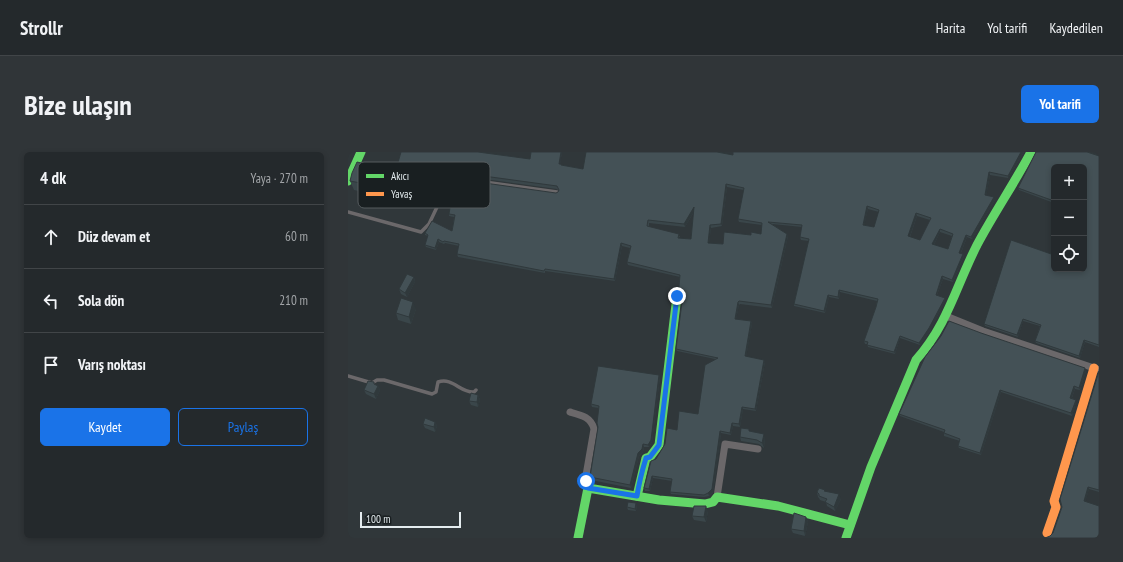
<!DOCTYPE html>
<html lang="tr">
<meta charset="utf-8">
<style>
:root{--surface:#24292c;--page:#303538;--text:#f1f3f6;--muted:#a3a6a9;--line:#414548;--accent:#1a73e8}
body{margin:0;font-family:"PT Sans Narrow",sans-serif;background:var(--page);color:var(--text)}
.controls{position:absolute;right:12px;top:12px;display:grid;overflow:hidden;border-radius:6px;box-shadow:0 2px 6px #0003}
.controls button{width:36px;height:36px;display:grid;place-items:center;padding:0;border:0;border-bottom:1px solid var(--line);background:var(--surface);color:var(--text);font:20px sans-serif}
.scale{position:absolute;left:12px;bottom:10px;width:101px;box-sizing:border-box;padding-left:4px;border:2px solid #e4ecef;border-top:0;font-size:11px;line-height:14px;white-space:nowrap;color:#e4ecef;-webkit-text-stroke:3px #191f21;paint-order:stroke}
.stop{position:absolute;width:12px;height:12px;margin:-9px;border:3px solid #1a73e8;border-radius:50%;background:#fff}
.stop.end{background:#1a73e8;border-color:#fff;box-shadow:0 1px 4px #0008}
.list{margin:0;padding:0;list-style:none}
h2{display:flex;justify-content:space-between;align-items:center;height:52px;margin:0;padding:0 16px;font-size:17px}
h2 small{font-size:13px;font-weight:400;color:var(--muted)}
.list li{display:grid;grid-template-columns:26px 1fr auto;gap:12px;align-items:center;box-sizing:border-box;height:64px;padding:0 16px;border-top:1px solid var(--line)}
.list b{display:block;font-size:15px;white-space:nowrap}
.list em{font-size:13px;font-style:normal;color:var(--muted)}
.actions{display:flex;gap:8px;padding:12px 16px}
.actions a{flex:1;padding:9px 0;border:1px solid var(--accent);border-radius:6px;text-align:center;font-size:14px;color:var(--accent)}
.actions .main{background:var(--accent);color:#fff}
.icon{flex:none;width:22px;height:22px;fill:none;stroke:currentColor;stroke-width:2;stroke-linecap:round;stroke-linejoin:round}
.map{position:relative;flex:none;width:751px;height:386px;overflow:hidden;border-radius:6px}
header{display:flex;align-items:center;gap:24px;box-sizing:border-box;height:56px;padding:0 20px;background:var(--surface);border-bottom:1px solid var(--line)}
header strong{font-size:19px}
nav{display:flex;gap:22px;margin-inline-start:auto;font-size:14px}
.intro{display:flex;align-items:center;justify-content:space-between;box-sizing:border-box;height:96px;padding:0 24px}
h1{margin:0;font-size:28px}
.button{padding:10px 18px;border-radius:6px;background:var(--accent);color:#fff;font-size:14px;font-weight:700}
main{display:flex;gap:24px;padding:0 24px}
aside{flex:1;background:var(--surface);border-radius:6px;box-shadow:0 2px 6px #0003}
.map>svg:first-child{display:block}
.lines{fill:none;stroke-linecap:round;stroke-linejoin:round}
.lane{stroke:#6b686a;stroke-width:3.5}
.street{stroke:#6b686a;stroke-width:7}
.fast{stroke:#63d668;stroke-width:9}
.slow{stroke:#ff974d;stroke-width:9}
.wall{fill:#3a464a;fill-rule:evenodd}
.shaded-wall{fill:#30393c}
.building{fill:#445156;stroke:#30393c;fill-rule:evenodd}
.route{stroke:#1a73e8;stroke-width:5}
.key{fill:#191f21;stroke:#565c5f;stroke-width:1}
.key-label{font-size:11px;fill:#e4ecef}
</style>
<header>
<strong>Strollr</strong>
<nav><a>Harita</a><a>Yol tarifi</a><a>Kaydedilen</a></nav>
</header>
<div class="intro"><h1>Bize ulaşın</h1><a class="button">Yol tarifi</a></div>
<main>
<aside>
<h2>4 dk<small>Yaya · 270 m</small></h2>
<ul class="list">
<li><svg class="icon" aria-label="ahead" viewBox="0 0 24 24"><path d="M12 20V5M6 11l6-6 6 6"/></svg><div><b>Düz devam et</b></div><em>60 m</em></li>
<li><svg class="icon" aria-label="left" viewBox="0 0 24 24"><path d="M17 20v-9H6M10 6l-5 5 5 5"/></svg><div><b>Sola dön</b></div><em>210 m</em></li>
<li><svg class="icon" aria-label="arrive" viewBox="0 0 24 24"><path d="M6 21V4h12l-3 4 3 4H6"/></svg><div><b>Varış noktası</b></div></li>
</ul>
<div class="actions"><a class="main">Kaydet</a><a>Paylaş</a></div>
</aside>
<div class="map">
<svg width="751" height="386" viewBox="0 0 751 386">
<rect width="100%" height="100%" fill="#30373a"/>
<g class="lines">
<g class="lane">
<polyline points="0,60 73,80 81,72 89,55 100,43 107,26 209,40"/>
<path d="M0,224L24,231L29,228H36L84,242L88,240L90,230C105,225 112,241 126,240L128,238"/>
</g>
<g class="street">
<polyline points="598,164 635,179 749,217"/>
<path d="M222,260C233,263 243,265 246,277L237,329L240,336"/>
<polyline points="369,345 377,292 410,297"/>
</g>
<g class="fast">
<polyline points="0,29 13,0"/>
<polyline points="289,344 298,306 302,305 311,293 329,144"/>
<polyline points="230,386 240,336 311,348 357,352 365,350 369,345 430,354 502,373"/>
<path d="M498,386L523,315L568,208C600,172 608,134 629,93C646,61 666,32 683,0"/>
</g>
<polyline class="slow" points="699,381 708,355 706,349 746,216"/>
</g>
<g class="wall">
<path d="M183,0H214L212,12L214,13L235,17L385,3V0H676L660,26L642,23L638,44L647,48L624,87L619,85L613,101L615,102L616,104L605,130L595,127L589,143L597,146V148L582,179L572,193L552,186L547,202L520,195L519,192H517L516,189L528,155L529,149L492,140L491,147L481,145L477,161L446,154V152L461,89L453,88L452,85L454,75L424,72L439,82L440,84L424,156L392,152L391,153L388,167L403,169L404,172L398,205L416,208L417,210L408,259L395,257L392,275L385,274L383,283L373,281L365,340L361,344L356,345L323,342L322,340L324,329L305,326L302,339H297L296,336L308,307L329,278L350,262L367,207L329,199L328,197L335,142V140L332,138L331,135L332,125L280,113L279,110L282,96L274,94L267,129L197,119V121L110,105L109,102L111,94L97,91L96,92L91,90L88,98L78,95L77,93L80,84L77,83V81L104,79L106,65L101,64V62L104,44L102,42L208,41L210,40L211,39L209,37L107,23L104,25L97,41L95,40L90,49L46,31L45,28L182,7ZM379,35L396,38L390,67L391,70L414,73L413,82L403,83L375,92L361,91L363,76L374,74ZM520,57L531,60L526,75L516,73ZM346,60L343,87L331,86L332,84L301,75V71L337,75ZM569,64L582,68L572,88L562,85ZM592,80L604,84L600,97L586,93Z"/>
<polygon points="688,0 739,0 751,4 751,195 737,190 732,206 688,191 687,189 692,174 675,169 670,185 637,174 636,172 663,88 706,103 706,117 736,117 736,15 706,15 706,51 671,38 670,36"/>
<polygon points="25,22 21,41 6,38 2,29"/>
<polygon points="66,125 67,130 59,145 53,142 51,137"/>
<polygon points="68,157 63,172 50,168 48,161"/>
<polygon points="633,181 738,219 732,238 727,237 724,246 728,248 728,250 724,264 653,240 633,303 611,296 610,294 612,289 596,284 596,280 552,264 551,262"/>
<polygon points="751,219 751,340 741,337 737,350 702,384 705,381 714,355"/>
<polygon points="311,223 312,225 304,290 301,295 296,295 295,300 291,304 283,336 243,328 242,325 250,275 251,256 244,255 243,252"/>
<polygon points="28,233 30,234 32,238 28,247 18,242 16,238"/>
<polygon points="130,243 132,248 130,255 123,253 121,249"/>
<polygon points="87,270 89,274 87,280 77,276 75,272"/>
<polygon points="402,279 417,286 416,296 411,292 393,289 392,285"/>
<polygon points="477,338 477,340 493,347 487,359 479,354 478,350 472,348 471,346 470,345 469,340"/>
<polygon points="289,353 288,359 280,358 279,355"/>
<polygon points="360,359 358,370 346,368 344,364"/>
<polygon points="458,365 460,370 457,384 445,381 443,377"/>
</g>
<g class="shaded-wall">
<polygon points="213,0 214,0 212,14 211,12"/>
<polygon points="673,0 676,0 660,26 660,24"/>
<polygon points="22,13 25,22 21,41 18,32"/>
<polygon points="106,20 107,23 104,25 97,41 96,39 103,22"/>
<polygon points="641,20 642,23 638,46 637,43"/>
<polygon points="378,32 379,35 374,74 373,72"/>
<polygon points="94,38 95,40 90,49 89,46"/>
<polygon points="646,45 647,48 624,87 623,85"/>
<polygon points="519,54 520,57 516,75 515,73"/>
<polygon points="346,55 347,58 337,75 336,72"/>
<polygon points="568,61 569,64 561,87 560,84"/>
<polygon points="362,73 363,76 361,93 360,91"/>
<polygon points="592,77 592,80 585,95 584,92"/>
<polygon points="439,82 440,84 424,156 423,153"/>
<polygon points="618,83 619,85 612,103 611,101"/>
<polygon points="90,87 91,90 88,98 87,96"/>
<polygon points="273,91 274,94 267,129 266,127"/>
<polygon points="615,102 616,104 605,130 604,128"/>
<polygon points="594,124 595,127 588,145 588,143"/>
<polygon points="66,125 67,130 59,145 57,141"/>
<polygon points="491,138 492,140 491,147 490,145"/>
<polygon points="480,143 481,145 477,161 476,159"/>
<polygon points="597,146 597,148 582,179 572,193 571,191"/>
<polygon points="65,150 68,157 63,172 61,165"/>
<polygon points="390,150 391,153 388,169 387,167"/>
<polygon points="675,167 675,169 670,185 669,183"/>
<polygon points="403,169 404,172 398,207 397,204"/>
<polygon points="552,184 552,186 547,202 546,200"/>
<polygon points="736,188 737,190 732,206 731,204"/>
<polygon points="416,208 417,210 408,259 407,257"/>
<polygon points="737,216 738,219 732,238 731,236"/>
<polygon points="311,223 312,225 304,290 301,295 300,293"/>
<polygon points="30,234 32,238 28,247 26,242"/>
<polygon points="726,234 727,237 723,248 722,246"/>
<polygon points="652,238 653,240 633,303 632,301"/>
<polygon points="130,243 132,248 130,255 129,250"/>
<polygon points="728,248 728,250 724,264 723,261"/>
<polygon points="394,255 395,257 392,275 391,272"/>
<polygon points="87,270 89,274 87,280 86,275"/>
<polygon points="384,271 385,274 383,283 382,281"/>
<polygon points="372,279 373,281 365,340 361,344 360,341"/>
<polygon points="416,282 417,286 416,296 414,291"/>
<polygon points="295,292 296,295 295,300 291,304 283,336 282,333 290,301"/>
<polygon points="304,324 305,326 302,339 301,337"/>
<polygon points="740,335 741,337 737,352 736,349"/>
<polygon points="491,342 493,347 487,359 486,355"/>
<polygon points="288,351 289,353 288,359 287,357"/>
<polygon points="358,354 360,359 358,370 356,365"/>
<polygon points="458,365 460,370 457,384 456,379"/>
</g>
<g class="building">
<path d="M53,0H130L182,7L183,0H213L211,12H213V13L235,17L238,0H369L385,3V0H673L660,24L641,20L637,43L646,45L623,85L618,83L611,101L615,102L604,128L594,124L588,143L597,146L581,176L571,191L552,184L546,200L519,193L520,190L516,189L528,155L530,147L491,138L490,145L480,143L476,159L446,152L461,87L452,85L454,73L420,70L439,82L423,153L391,149L390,150L387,167L403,169L397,204L416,208L407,257L394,255L391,272L384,271L382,281L372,279L364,337L360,341L356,343L322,340L324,327L304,324L301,337L296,336L303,309L308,307L317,292L319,276L329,278L331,259L350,262L357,213L370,206L328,197L335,142L334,139L331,135L332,123L279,110L283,94L273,91L266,127L197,117L196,119L109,102L111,92L96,89L95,90L90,87L87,96L77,93L80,83L77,81L84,69L104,79L107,63L101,62L104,43L102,42L108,27L208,41L210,40L211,38L209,34L106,20L103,22L96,39L94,38L89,46L45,28ZM378,32L396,36L390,67L414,71L413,82L403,80V83L376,80L375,92L360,91L362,73L373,72ZM519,54L531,58L526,75L515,73ZM346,55L343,87L330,86L331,82L299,74L300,68L336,72ZM568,61L583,66L572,88L560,84ZM592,77L605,82L600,97L584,92Z"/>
<polygon points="688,0 739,0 751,4 751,193 736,188 731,204 687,189 693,173 675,167 669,183 636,172 663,88 706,103 706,117 736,117 736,15 706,15 706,49 670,36"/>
<polygon points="9,10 22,13 18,32 2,29 4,21"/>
<polygon points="59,122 66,125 57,141 51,137"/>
<polygon points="53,146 65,150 61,165 48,161"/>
<polygon points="601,169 633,181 737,216 731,236 726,234 722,246 728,248 723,261 652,238 632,301 610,294 612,287 596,281 597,278 551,262 577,205 593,184"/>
<polygon points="250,214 311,223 303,288 300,293 295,292 294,297 290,301 282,333 242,325 250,275 249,271 251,254 243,252"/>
<polygon points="751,219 751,338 740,335 736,349 751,354 751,386 697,386 702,384 705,381 714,355 712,347"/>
<polygon points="20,229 26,230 26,232 30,234 26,242 16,238"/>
<polygon points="123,241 130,243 129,250 121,249"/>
<polygon points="77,266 87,270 86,275 75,272"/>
<polygon points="393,276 401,277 401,279 416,282 414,291 409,288 392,285"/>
<polygon points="471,336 477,338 476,339 491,342 486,355 477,350 479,347 471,344 471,342 469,340"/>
<polygon points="280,350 288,351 287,357 279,355"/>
<polygon points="346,354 358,354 356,365 344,364"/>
<polygon points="446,361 458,365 456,379 443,377"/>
</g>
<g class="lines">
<path class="route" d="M238,329L240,336L289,344C291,331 294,319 298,306L302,305L311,293L329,144"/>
</g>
<rect x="10" y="10" width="132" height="46" rx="6" class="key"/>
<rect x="18" y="22" width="18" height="4" fill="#63d668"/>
<rect x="18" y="40" width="18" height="4" fill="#ff974d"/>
<g class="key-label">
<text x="43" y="28">Akıcı</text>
<text x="43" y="46">Yavaş</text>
</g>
</svg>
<div class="controls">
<button>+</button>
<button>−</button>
<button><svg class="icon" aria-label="locate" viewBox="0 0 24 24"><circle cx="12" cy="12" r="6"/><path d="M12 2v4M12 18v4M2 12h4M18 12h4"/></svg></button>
</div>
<div class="scale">100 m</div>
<div class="stop" style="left:238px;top:329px"></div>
<div class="stop end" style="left:329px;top:144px"></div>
</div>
</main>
